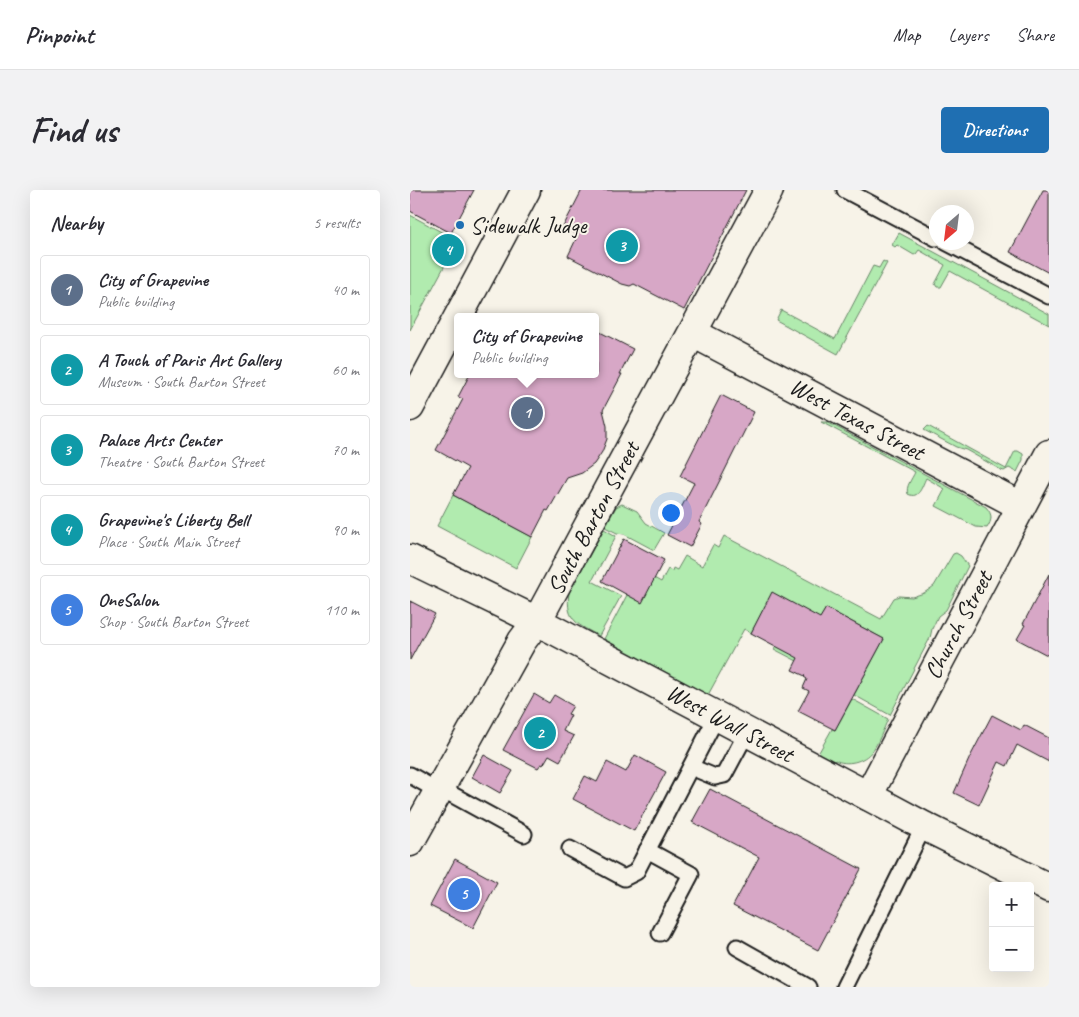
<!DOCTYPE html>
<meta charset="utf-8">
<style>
:root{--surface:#fff;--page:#f2f2f3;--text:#2b2b33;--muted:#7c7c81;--line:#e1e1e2;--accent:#1f6fb2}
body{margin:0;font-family:Caveat,sans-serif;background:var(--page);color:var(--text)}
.controls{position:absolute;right:15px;bottom:15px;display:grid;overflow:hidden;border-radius:5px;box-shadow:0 5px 20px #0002}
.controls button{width:45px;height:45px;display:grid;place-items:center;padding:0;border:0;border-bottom:1px solid var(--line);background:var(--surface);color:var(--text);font:25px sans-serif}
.compass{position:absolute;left:519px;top:15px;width:45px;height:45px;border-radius:50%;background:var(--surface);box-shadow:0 5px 20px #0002;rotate:208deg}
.you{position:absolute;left:260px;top:322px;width:18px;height:18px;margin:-12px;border:4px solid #fff;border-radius:50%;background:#1a73e8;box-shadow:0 0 0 8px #1a73e833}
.badge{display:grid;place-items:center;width:32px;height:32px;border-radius:50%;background:var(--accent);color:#fff;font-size:16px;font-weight:700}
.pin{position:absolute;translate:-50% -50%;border:2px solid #fff;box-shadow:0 1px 5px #0006}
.popup{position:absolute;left:44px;top:123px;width:145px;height:65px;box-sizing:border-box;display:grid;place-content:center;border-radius:5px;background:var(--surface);filter:drop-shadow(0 1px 4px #0005);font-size:16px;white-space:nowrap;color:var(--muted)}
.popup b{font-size:19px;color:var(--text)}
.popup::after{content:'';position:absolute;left:50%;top:100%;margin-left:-10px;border:10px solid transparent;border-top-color:var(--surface)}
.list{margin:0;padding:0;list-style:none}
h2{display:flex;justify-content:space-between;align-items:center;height:65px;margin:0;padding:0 20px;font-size:21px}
h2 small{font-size:16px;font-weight:400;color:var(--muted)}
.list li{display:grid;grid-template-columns:32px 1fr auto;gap:15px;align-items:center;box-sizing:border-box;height:70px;margin:0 10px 10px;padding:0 10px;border:1px solid var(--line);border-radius:5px}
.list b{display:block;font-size:19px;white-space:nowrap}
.list p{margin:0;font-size:16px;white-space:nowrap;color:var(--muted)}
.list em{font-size:16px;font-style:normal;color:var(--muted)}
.map{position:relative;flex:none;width:639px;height:797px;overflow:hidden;border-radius:5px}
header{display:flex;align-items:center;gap:30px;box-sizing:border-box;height:70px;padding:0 25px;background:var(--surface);border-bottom:1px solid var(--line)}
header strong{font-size:24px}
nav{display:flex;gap:28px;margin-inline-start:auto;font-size:18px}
.intro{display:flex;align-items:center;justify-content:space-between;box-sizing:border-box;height:120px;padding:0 30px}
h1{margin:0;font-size:35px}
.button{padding:12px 22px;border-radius:5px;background:var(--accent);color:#fff;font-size:18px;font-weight:700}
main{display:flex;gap:30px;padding:0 30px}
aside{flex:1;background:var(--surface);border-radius:5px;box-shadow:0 5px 20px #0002}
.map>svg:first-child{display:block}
.green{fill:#b1ebaf;stroke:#668466}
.building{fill:#d7a7c6;stroke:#1c1c1c}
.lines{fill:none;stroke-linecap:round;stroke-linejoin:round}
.lane-casing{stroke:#1c1c1c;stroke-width:19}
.street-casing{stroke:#1c1c1c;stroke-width:31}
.secondary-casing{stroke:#1c1c1c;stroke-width:31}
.lane{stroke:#f7f3e8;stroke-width:15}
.street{stroke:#f7f3e8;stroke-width:28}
.secondary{stroke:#f7f3e8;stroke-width:28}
.poi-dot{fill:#1f6fb2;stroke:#f7f3e8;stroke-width:2}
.labels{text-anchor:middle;stroke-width:4;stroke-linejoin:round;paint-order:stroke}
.poi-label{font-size:24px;fill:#1c1c1c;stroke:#f7f3e8;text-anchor:start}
.street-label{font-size:24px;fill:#1c1c1c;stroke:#f7f3e8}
</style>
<header>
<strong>Pinpoint</strong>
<nav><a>Map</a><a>Layers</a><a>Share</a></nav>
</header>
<div class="intro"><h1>Find us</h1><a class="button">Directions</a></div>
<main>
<aside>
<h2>Nearby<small>5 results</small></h2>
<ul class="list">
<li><span class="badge" style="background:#5c6f8a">1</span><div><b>City of Grapevine</b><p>Public building</p></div><em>40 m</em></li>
<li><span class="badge" style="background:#0f9aa8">2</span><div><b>A Touch of Paris Art Gallery</b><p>Museum · South Barton Street</p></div><em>60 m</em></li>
<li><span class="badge" style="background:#0f9aa8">3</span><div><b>Palace Arts Center</b><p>Theatre · South Barton Street</p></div><em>70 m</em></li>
<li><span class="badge" style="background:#0f9aa8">4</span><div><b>Grapevine's Liberty Bell</b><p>Place · South Main Street</p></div><em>90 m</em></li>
<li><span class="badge" style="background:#3f7fe0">5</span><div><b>OneSalon</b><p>Shop · South Barton Street</p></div><em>110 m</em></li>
</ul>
</aside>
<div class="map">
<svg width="639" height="797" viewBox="0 0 639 797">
<rect width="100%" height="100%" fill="#f7f3e8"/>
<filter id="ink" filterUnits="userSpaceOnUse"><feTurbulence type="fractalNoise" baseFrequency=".02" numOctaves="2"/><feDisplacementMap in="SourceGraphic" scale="10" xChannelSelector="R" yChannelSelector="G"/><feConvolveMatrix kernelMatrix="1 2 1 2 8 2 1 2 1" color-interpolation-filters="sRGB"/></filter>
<g filter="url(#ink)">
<g class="green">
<polygon points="0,25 48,51 0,140"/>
<polygon points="489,43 639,124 639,135 540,81 531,97 527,97 525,94 535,75 509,60 506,64 504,65 487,55 485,57 482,55"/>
<polygon points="473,71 477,73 428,164 366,130 371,120 425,149 463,76 469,78"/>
<path d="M411,232H417L576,317C583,325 582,330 577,338L566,337L526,316L535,299L516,288C512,296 509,310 498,304C495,297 502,289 505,282Z"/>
<polygon points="518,236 596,279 605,261 608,261 613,264 613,270 607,282 599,278 594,281 591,280 556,260 546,257 514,240"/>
<polygon points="43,305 122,347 106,378 27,336"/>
<polygon points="212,314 227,321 236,333 254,343 244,360 214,344 207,343 195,337 206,317"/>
<path d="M194,339L206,346L182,391L211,406L189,446C169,435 155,431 159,403Z"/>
<polygon points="314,346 471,429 484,408 489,406 502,407 514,403 524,396 543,364 546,363 551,366 558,376 536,420 528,426 522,439 520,448 480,525 444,505 474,449 416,418 387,471 364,459 387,416 362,403 341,443 334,439 298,505 194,449 217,405 232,412 244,388 251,392 258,379 262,381 263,378 267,380 275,366 292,376 303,355 308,358"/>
<path d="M442,509L478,529C474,538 468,554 462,561C454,572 436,576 425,570L423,572L408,564L422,539L425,540Z"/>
</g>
<g class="building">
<polygon points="0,0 64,0 41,43 0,21"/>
<polygon points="172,0 336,0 274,120 224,94 220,96 212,94 158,66 168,45 153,37"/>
<polygon points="633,0 639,0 639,83 600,62"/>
<polygon points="186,140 223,159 210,184 212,184 193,220 197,236 197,249 192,262 184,274 172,283 157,288 138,321 136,320 122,347 43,305 58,278 26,260 53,209 48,207 60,184 186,184"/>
<polygon points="311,205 344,222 289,332 292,334 280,357 257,345 284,293 270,286"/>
<polygon points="214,349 254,370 232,413 192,391"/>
<polygon points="639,384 639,466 607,449 615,435 613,434"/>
<polygon points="362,402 410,428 416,418 474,449 425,540 388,521 399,501 393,498 397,489 394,487 395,486 382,480 388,468 341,443"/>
<polygon points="0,411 25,424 0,470"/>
<polygon points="124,504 139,513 144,505 163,516 158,524 161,525 153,541 164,546 150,571 139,565 133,575 131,574 128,578 93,560"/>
<polygon points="582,525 611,540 614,535 639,548 639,572 607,555 597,576 589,572 569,615 544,603 560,567"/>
<polygon points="74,565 103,581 90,603 62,587"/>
<polygon points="225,565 256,582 224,641 163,609 175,586 187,592 197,572 216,582"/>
<polygon points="300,599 451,679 408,760 323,716 349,667 282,632"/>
<polygon points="45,669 87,692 63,738 20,716"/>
</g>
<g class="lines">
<g class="lane-casing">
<g id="lane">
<polyline points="435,0 526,48"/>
<polyline points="536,52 639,106"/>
<polyline points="281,577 305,587 314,585 337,542"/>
<polyline points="0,585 28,601"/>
<polyline points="30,598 114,644"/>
<polyline points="160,659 214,688 226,682 307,526"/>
<polyline points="237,660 281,684 250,743"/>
<polyline points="327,757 398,797"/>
<polyline points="434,797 514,636"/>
</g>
</g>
<g class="street-casing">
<g id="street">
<polyline points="283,143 611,316"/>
<polyline points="458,606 639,264"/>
<polyline points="0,652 112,451 127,431 359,0"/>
</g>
</g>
<g class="secondary-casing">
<g id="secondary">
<polyline points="0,217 116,0"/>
<polyline points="0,369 127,431 458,606 514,636 639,698"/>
</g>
</g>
<use href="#lane" class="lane"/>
<use href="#street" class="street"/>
<use href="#secondary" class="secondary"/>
</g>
</g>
<circle class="poi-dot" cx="50" cy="35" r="5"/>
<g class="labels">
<g class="poi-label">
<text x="60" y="43">Sidewalk Judge</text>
</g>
<g class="street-label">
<text transform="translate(447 229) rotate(28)" y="8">West Texas Street</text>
<text transform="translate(183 328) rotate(-62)" y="8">South Barton Street</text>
<text transform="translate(548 435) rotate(-62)" y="8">Church Street</text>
<text transform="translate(320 533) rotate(28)" y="8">West Wall Street</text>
</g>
</g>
</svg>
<div class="controls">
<button>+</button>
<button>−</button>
</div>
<svg class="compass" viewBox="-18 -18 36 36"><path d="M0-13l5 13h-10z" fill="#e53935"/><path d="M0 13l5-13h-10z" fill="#7c7c81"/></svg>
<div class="you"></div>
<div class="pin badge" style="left:117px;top:223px;background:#5c6f8a">1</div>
<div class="popup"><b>City of Grapevine</b>Public building</div>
<div class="pin badge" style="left:130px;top:543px;background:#0f9aa8">2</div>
<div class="pin badge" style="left:212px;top:56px;background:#0f9aa8">3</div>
<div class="pin badge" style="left:38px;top:60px;background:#0f9aa8">4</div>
<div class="pin badge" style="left:54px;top:704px;background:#3f7fe0">5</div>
</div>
</main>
